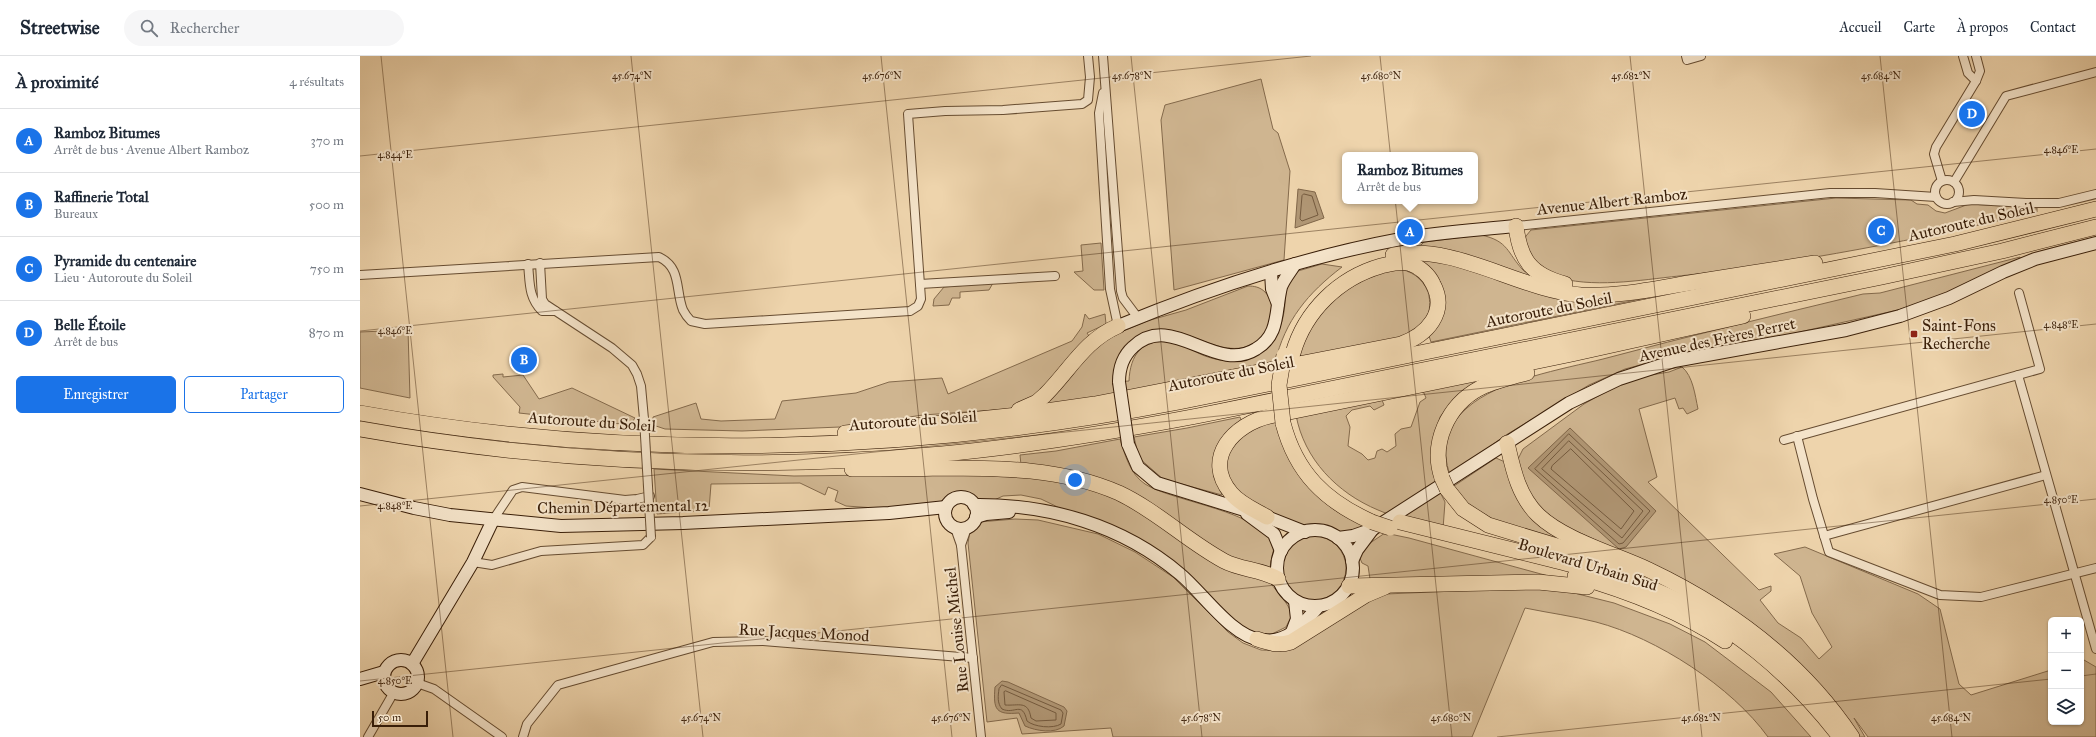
<!DOCTYPE html>
<html lang="fr">
<meta charset="utf-8">
<style>
:root{--surface:#fff;--page:#f6f6f7;--text:#1f2937;--muted:#747a83;--line:#e0e1e3;--accent:#1a73e8}
body{margin:0;font-family:"IM FELL Great Primer",serif;background:var(--page);color:var(--text)}
.controls{position:absolute;right:12px;bottom:12px;display:grid;overflow:hidden;border-radius:6px;box-shadow:0 1px 3px #0004}
.controls button{width:36px;height:36px;display:grid;place-items:center;padding:0;border:0;border-bottom:1px solid var(--line);background:var(--surface);color:var(--text);font:20px sans-serif}
.scale{position:absolute;left:12px;bottom:10px;width:56px;box-sizing:border-box;padding-left:4px;border:2px solid #391e08;border-top:0;font-size:11px;line-height:14px;white-space:nowrap;color:#391e08;-webkit-text-stroke:3px #f4e3c9;paint-order:stroke}
.you{position:absolute;left:715px;top:424px;width:14px;height:14px;margin:-10px;border:3px solid #fff;border-radius:50%;background:#1a73e8;box-shadow:0 0 0 6px #1a73e833}
.badge{display:grid;place-items:center;width:26px;height:26px;border-radius:50%;background:var(--accent);color:#fff;font-size:13px;font-weight:700}
.pin{position:absolute;translate:-50% -50%;border:2px solid #fff;box-shadow:0 1px 4px #0006}
.popup{position:absolute;left:982px;top:96px;width:136px;height:52px;box-sizing:border-box;display:grid;place-content:center;border-radius:6px;background:var(--surface);filter:drop-shadow(0 1px 3px #0005);font-size:13px;white-space:nowrap;color:var(--muted)}
.popup b{font-size:15px;color:var(--text)}
.popup::after{content:'';position:absolute;left:50%;top:100%;margin-left:-8px;border:8px solid transparent;border-top-color:var(--surface)}
.list{margin:0;padding:0;list-style:none}
h2{display:flex;justify-content:space-between;align-items:center;height:52px;margin:0;padding:0 16px;font-size:17px}
h2 small{font-size:13px;font-weight:400;color:var(--muted)}
.list li{display:grid;grid-template-columns:26px 1fr auto;gap:12px;align-items:center;box-sizing:border-box;height:64px;padding:0 16px;border-top:1px solid var(--line)}
.list b{display:block;font-size:15px;white-space:nowrap}
.list p{margin:0;font-size:13px;white-space:nowrap;color:var(--muted)}
.list em{font-size:13px;font-style:normal;color:var(--muted)}
.actions{display:flex;gap:8px;padding:12px 16px}
.actions a{flex:1;padding:9px 0;border:1px solid var(--accent);border-radius:6px;text-align:center;font-size:14px;color:var(--accent)}
.actions .main{background:var(--accent);color:#fff}
.icon{flex:none;width:22px;height:22px;fill:none;stroke:currentColor;stroke-width:2;stroke-linecap:round;stroke-linejoin:round}
.map{position:relative;flex:none;width:1736px;height:681px;overflow:hidden}
header{display:flex;align-items:center;gap:24px;box-sizing:border-box;height:56px;padding:0 20px;background:var(--surface);border-bottom:1px solid var(--line)}
header strong{font-size:19px}
nav{display:flex;gap:22px;margin-inline-start:auto;font-size:14px}
.search{width:280px;height:36px;background:var(--page);display:flex;align-items:center;gap:10px;box-sizing:border-box;padding:0 14px;border-radius:22px;color:var(--muted);font-size:15px}
main{display:flex}
aside{flex:1;background:var(--surface)}
.map>svg:first-child{display:block}
.green{fill:#cfb590;stroke:#846a4c}
.water{fill:#b09674;stroke:#806649}
.lines{fill:none;stroke-linecap:round;stroke-linejoin:round}
.shore{stroke:#745a3e;stroke-width:1}
.street-casing{stroke:#664c31;stroke-width:10}
.secondary-casing{stroke:#391e08;stroke-width:14}
.highway-casing{stroke:#391e08;stroke-width:16}
.street{stroke:#f4e3c9;stroke-width:8}
.secondary{stroke:#f4e3c9;stroke-width:12}
.highway{stroke:#eed4ac;stroke-width:15}
.street-bridge-casing{stroke:#664c31;stroke-width:10;stroke-linecap:butt}
.secondary-bridge-casing{stroke:#391e08;stroke-width:14;stroke-linecap:butt}
.highway-bridge-casing{stroke:#391e08;stroke-width:16;stroke-linecap:butt}
.street-bridge{stroke:#f4e3c9;stroke-width:8}
.secondary-bridge{stroke:#f4e3c9;stroke-width:12}
.highway-bridge{stroke:#eed4ac;stroke-width:15}
.ticks{fill:none;stroke:#391e08;stroke-width:1;stroke-opacity:0.45}
.poi-dot{fill:#8f2418;stroke:#f4e3c9;stroke-width:1.5}
.labels{text-anchor:middle;stroke-width:4;stroke-linejoin:round;paint-order:stroke}
.street-label{font-size:16px;fill:#391e08;stroke:#f4e3c9}
.poi-label{font-size:16px;fill:#391e08;stroke:#f4e3c9;text-anchor:start}
.ticks-label{font-size:10px;text-anchor:middle;fill:#391e08;stroke:#f4e3c9;stroke-width:4;stroke-linejoin:round;paint-order:stroke}
</style>
<header>
<strong>Streetwise</strong>
<div class="search"><svg class="icon" aria-label="search" viewBox="0 0 24 24"><circle cx="10" cy="10" r="6"/><path d="M15 15l6 6"/></svg>Rechercher</div>
<nav><a>Accueil</a><a>Carte</a><a>À propos</a><a>Contact</a></nav>
</header>
<main>
<aside>
<h2>À proximité<small>4 résultats</small></h2>
<ul class="list">
<li><span class="badge">A</span><div><b>Ramboz Bitumes</b><p>Arrêt de bus · Avenue Albert Ramboz</p></div><em>370 m</em></li>
<li><span class="badge">B</span><div><b>Raffinerie Total</b><p>Bureaux</p></div><em>500 m</em></li>
<li><span class="badge">C</span><div><b>Pyramide du centenaire</b><p>Lieu · Autoroute du Soleil</p></div><em>750 m</em></li>
<li><span class="badge">D</span><div><b>Belle Étoile</b><p>Arrêt de bus</p></div><em>870 m</em></li>
</ul>
<div class="actions"><a class="main">Enregistrer</a><a>Partager</a></div>
</aside>
<div class="map">
<svg width="1736" height="681" viewBox="0 0 1736 681">
<rect width="100%" height="100%" fill="#eed4ac"/>
<filter id="stains"><feTurbulence type="fractalNoise" baseFrequency=".005" numOctaves="4"/><feColorMatrix values="0 0 0 0 .2 0 0 0 0 .09 0 0 0 0 .02 0 0 0 .5 -.17"/></filter>
<radialGradient id="worn" r=".72"><stop offset=".6" stop-color="#630" stop-opacity="0"/><stop offset="1" stop-color="#630" stop-opacity=".3"/></radialGradient>
<g class="green">
<polygon points="901,23 913,73 918,77 930,115 924,204 814,234 801,64 805,49"/>
<path d="M1476,142L1551,144L1557,148L1568,149L1576,155L1585,157L1609,148L1677,152V156C1559,183 1440,207 1319,220C1280,224 1231,233 1193,220C1177,214 1171,202 1164,188L1166,180L1171,174Z"/>
<path d="M1121,179C1149,185 1147,197 1163,214C1167,218 1174,220 1179,223L1178,226L1286,242L1071,286L1069,280L1084,239L1080,225L1059,202L1056,190L1061,189L1064,186Z"/>
<polygon points="741,187 744,234 734,234 714,216 723,215 721,189"/>
<path d="M1660,201L1661,204L1578,242L1538,254L1386,288L1307,302L1265,313L1229,329L1146,379L1090,419C1081,393 1086,370 1107,352C1138,324 1203,313 1243,303C1329,280 1416,259 1503,238L1520,237Z"/>
<path d="M962,208L982,211C948,237 925,264 915,307L684,351L673,345L649,353L563,359L480,371L382,375L305,373L293,369V361L336,347L341,363L361,365L415,363L422,345L496,337L529,326L582,322L588,338L712,285L722,271L725,258L729,263L745,258L746,268L727,277L736,290L763,275L787,265L826,254L888,230C894,230 900,231 905,236C919,250 910,280 893,288C854,308 813,252 775,283C758,296 756,306 753,326L769,325C770,299 782,282 811,286C822,287 834,296 845,300C875,311 903,304 918,275C926,261 925,240 927,224L938,215Z"/>
<path d="M1036,212C1051,215 1062,221 1068,236C1072,249 1069,267 1057,274C1044,282 1027,284 1012,287C987,293 962,298 937,304C940,294 943,283 948,275C969,240 997,224 1036,212Z"/>
<polygon points="633,227 629,234 600,236 600,242 592,242 589,249 573,250 574,243 584,231"/>
<polygon points="48,274 50,342 0,332 0,276"/>
<path d="M1322,311C1333,320 1335,339 1338,353L1327,358L1323,352L1319,353L1315,342L1279,353L1297,421L1288,426L1399,534L1411,530V535L1400,544L1418,567L1441,582L1459,603L1472,591L1452,557L1440,520L1414,498L1445,491L1558,538L1580,553L1599,628L1611,639L1691,614V666H1721V605L1724,604L1736,611V681H1508L1494,662L1505,681H1497L1455,626L1246,489L1199,467L1182,453L1167,435L1157,405L1163,393L1224,348L1256,330L1285,320L1309,316Z"/>
<path d="M1142,317L1095,342L1080,361L1072,391L1077,430L1085,446L1083,473C1062,467 1038,463 1018,454C977,437 944,403 936,359L1022,344L1024,349L1014,354L1010,350L992,354L986,360L990,371L988,390L1002,398L1008,404L1015,402L1017,395L1022,393L1027,396L1036,390L1035,378L1041,373L1051,371L1060,346L1066,342L1064,337L1060,336Z"/>
<polygon points="143,318 143,321 163,319 179,343 212,332 275,362 270,369 159,357 160,351 133,321 133,319"/>
<polygon points="880,361 882,366 857,423 862,439 803,423 779,402 774,381 827,372"/>
<path d="M914,363C925,390 945,431 968,449C979,458 992,464 1006,470L982,479L971,471L955,469L940,470L902,453L884,441L866,421L867,397L882,375Z"/>
<path d="M760,383C765,399 770,418 785,428C813,446 902,455 913,489C915,495 910,506 910,513L859,498L776,442L661,409L660,399L696,395Z"/>
<polygon points="1136,402 1145,406 1155,435 1220,490 1141,468 1104,446 1094,430"/>
<path d="M294,413L434,420L600,418L706,424L753,440L910,526C918,538 928,546 932,559L926,571L912,578L897,577L881,571L818,509L681,443L661,439L643,440L632,445L617,443L606,437L596,438L583,448L515,452L486,450L475,445L478,435L468,431L465,439L440,427L351,428L349,454L297,458Z"/>
<path d="M655,463L678,464L738,478L775,496L813,521L868,576L883,587L901,594L921,595L1013,542L1026,538L1166,532L1210,536L1254,547L1310,568L1345,586L1411,636L1451,681H1408C1372,631 1297,582 1236,566C1213,560 1189,557 1165,552L1112,681H753L751,672L662,678L657,662L627,666L608,487L610,475L619,466Z"/>
<polygon points="1025,477 1049,482 1192,521 1010,523 1008,510 1002,507 999,500 1004,491"/>
<circle cx="954" cy="512" r="32"/>
</g>
<g class="water">
<polygon points="938,133 955,136 964,162 935,172"/>
<polygon points="1210,372 1296,455 1266,491 1259,493 1168,412"/>
<path d="M642,625L648,626L704,651L707,655L704,670C695,678 676,675 665,670L659,657C636,659 633,654 635,631Z"/>
</g>
<g class="lines">
<g class="shore">
<polygon points="944,138 952,140 958,159 942,165 940,163 942,140"/>
<polygon points="1209,378 1290,455 1263,487 1259,488 1175,413"/>
<polygon points="1209,385 1283,455 1262,482 1182,413"/>
<polygon points="1211,393 1274,455 1261,473 1191,413 1192,410"/>
<path d="M642,629L701,654L703,657L701,668C693,673 674,671 667,665C662,644 655,659 642,653C637,647 638,640 639,633Z"/>
<path d="M646,635L696,657V664L676,665L671,662C668,644 659,650 645,649L644,636Z"/>
</g>
<g class="street-casing">
<g id="street">
<polyline points="743,0 761,235 763,242 778,262"/>
<polyline points="1326,0 1327,4 1341,0"/>
<polyline points="1603,0 1608,17 1616,25"/>
<polyline points="743,37 739,57 750,233 758,270"/>
<circle cx="1587" cy="136" r="12"/>
<polyline points="1582,125 1574,98 1576,91 1616,25 1620,15 1616,0"/>
<polyline points="1594,126 1646,40 1736,16"/>
<polyline points="1593,146 1614,144 1666,147 1699,147 1736,138"/>
<polyline points="1156,170 1470,137 1515,137 1576,141"/>
<polyline points="180,207 182,243 185,248 252,292 272,309 277,318 281,330 284,363"/>
<path d="M168,208C170,226 168,241 182,255H195"/>
<path d="M0,219L299,201C322,212 315,234 323,254C325,258 328,262 331,265L345,268L550,255L558,250L561,243L548,58L585,55L643,54L722,48L728,44L730,21L728,0"/>
<polyline points="560,228 695,220"/>
<polyline points="1658,319 1736,593"/>
<polyline points="1437,380 1453,443 1469,496 1580,539 1621,541 1736,512"/>
<polyline points="1424,384 1680,313 1659,237"/>
<polyline points="133,464 153,434 162,431 265,444 277,443 290,440"/>
<polyline points="595,472 601,489 621,681"/>
<polyline points="1464,480 1686,419"/>
<polyline points="601,489 607,472"/>
<polyline points="113,506 132,509 181,495 283,489 291,481"/>
<polyline points="57,627 74,633 142,681"/>
<polyline points="8,681 34,636"/>
<polyline points="163,681 167,668 198,629 353,586 403,585 613,602"/>
</g>
</g>
<g class="secondary-casing">
<g id="secondary">
<polyline points="911,216 912,233 918,248"/>
<path d="M758,270C850,232 945,201 1041,183C1079,176 1117,174 1156,170"/>
<path d="M759,326C759,313 763,300 773,291C812,254 855,319 896,293C920,279 915,255 921,231C924,223 931,215 935,208"/>
<polyline points="768,388 778,411 797,427 907,461 945,476"/>
<polyline points="0,438 54,452 90,459 201,470 323,467 529,457 586,451"/>
<circle cx="601" cy="457" r="16"/>
<path d="M614,449C689,448 762,469 820,518C843,537 871,580 901,584C928,588 943,568 958,551"/>
<polyline points="887,458 914,478 921,495"/>
<polyline points="616,461 626,458 649,456"/>
<circle cx="955" cy="512" r="38"/>
<polyline points="978,482 993,480 1013,473 1209,347 1259,323 1314,305 1486,274 1540,260 1589,242 1643,216 1675,203 1736,187"/>
<polyline points="992,505 997,494 1012,474"/>
<polyline points="932,576 937,563 935,545"/>
<circle cx="41" cy="621" r="17"/>
<polyline points="52,608 113,506 133,464"/>
<polyline points="0,623 24,616"/>
</g>
</g>
<g class="highway-casing">
<g id="highway">
<path d="M1156,170C1160,204 1171,219 1205,228"/>
<path d="M1033,199C1096,187 1158,234 1221,239C1257,241 1293,233 1329,227C1371,220 1413,214 1455,207"/>
<path d="M659,354L677,346L685,339C710,314 725,284 758,270"/>
<path d="M0,357C271,406 550,398 819,346L1595,188L1736,153"/>
<path d="M923,367C936,417 965,445 1012,466"/>
<path d="M0,373C191,407 389,415 582,398C668,390 753,376 837,360L1522,221L1642,195L1736,171"/>
<path d="M485,377L658,359L735,348L1041,288C1067,279 1088,256 1073,228C1069,219 1060,211 1051,208C1042,204 1030,208 1021,210C979,222 945,255 933,297"/>
<path d="M1147,387C1153,413 1158,439 1178,459C1204,484 1255,498 1289,514C1369,552 1442,606 1492,681"/>
<path d="M492,413C521,413 551,413 580,412C641,412 702,412 759,437C797,455 827,485 864,505C881,514 901,513 918,523"/>
<path d="M1082,422C1070,387 1088,349 1120,332C1134,325 1151,321 1167,317"/>
<polyline points="1087,433 1103,453 1128,469 1210,494 1273,516"/>
<path d="M907,461C895,454 880,448 871,437C842,402 874,368 910,360L1212,298L1383,260"/>
<path d="M1040,466C1091,479 1142,491 1193,504C1228,513 1263,521 1297,535C1370,566 1432,619 1480,681"/>
<path d="M1215,520C1269,535 1318,554 1365,585"/>
<polyline points="989,530 1178,526 1227,531"/>
<path d="M897,583C909,587 918,590 931,586L1006,539L1025,531"/>
</g>
</g>
<use href="#street" class="street"/>
<use href="#secondary" class="secondary"/>
<use href="#highway" class="highway"/>
<g class="street-bridge-casing">
<polyline id="street-bridge" points="284,363 291,481"/>
</g>
<g class="secondary-bridge-casing">
<polyline id="secondary-bridge" points="759,326 768,388"/>
</g>
<g class="highway-bridge-casing">
<g id="highway-bridge">
<polyline points="923,367 919,329 924,299"/>
<polyline points="1082,422 1087,433"/>
<polyline points="1012,466 1030,472"/>
</g>
</g>
<use href="#street-bridge" class="street-bridge"/>
<use href="#secondary-bridge" class="secondary-bridge"/>
<use href="#highway-bridge" class="highway-bridge"/>
</g>
<path class="ticks" d="M21,0L93,681M271,0L343,681M521,0L592,681M771,0L842,681M1020,0L1092,681M1270,0L1342,681M1520,0L1592,681M0,100L951,0M0,275L1736,93M0,450L1736,268M1721,620L1736,618M0,625L1736,443M1137,681L1691,623"/>
<rect class="poi-dot" x="1550" y="274" width="8" height="8" rx="2"/>
<g class="labels">
<g class="street-label">
<text transform="translate(1252 145) rotate(-6)" y="6">Avenue Albert Ramboz</text>
<text transform="translate(1611 165) rotate(-13)" y="6">Autoroute du Soleil</text>
<text transform="translate(1189 253) rotate(-11)" y="6">Autoroute du Soleil</text>
<text transform="translate(1357 283) rotate(-12)" y="6">Avenue des Frères Perret</text>
<text transform="translate(871 317) rotate(-11)" y="6">Autoroute du Soleil</text>
<text transform="translate(553 364) rotate(-4)" y="6">Autoroute du Soleil</text>
<text transform="translate(232 365) rotate(4)" y="6">Autoroute du Soleil</text>
<text transform="translate(263 450) rotate(-1)" y="6">Chemin Départemental 12</text>
<text transform="translate(1228 508) rotate(17)" y="6">Boulevard Urbain Sud</text>
<text transform="translate(596 574) rotate(-96)" y="6">Rue Louise Michel</text>
<text transform="translate(444 576) rotate(3)" y="6">Rue Jacques Monod</text>
</g>
<g class="poi-label">
<text x="1562" y="275">Saint-Fons<tspan x="1562" dy="18">Recherche</tspan></text>
</g>
</g>
<g class="ticks-label">
<text x="272" y="23">45.674°N</text>
<text x="522" y="23">45.676°N</text>
<text x="772" y="23">45.678°N</text>
<text x="1021" y="23">45.680°N</text>
<text x="1271" y="23">45.682°N</text>
<text x="1521" y="23">45.684°N</text>
<text x="1701" y="97">4.846°E</text>
<text x="35" y="102">4.844°E</text>
<text x="1701" y="272">4.848°E</text>
<text x="35" y="278">4.846°E</text>
<text x="1701" y="447">4.850°E</text>
<text x="35" y="453">4.848°E</text>
<text x="35" y="628">4.850°E</text>
<text x="341" y="665">45.674°N</text>
<text x="591" y="665">45.676°N</text>
<text x="841" y="665">45.678°N</text>
<text x="1091" y="665">45.680°N</text>
<text x="1341" y="665">45.682°N</text>
<text x="1591" y="665">45.684°N</text>
</g>
<rect width="100%" height="100%" filter="url(#stains)"/>
<rect width="100%" height="100%" fill="url(#worn)"/>
</svg>
<div class="controls">
<button>+</button>
<button>−</button>
<button><svg class="icon" aria-label="layers" viewBox="0 0 24 24"><path d="M12 4l9 5-9 5-9-5zM3 14l9 5 9-5"/></svg></button>
</div>
<div class="scale">50 m</div>
<div class="you"></div>
<div class="pin badge" style="left:1050px;top:176px">A</div>
<div class="popup"><b>Ramboz Bitumes</b>Arrêt de bus</div>
<div class="pin badge" style="left:164px;top:304px">B</div>
<div class="pin badge" style="left:1521px;top:175px">C</div>
<div class="pin badge" style="left:1612px;top:58px">D</div>
</div>
</main>
